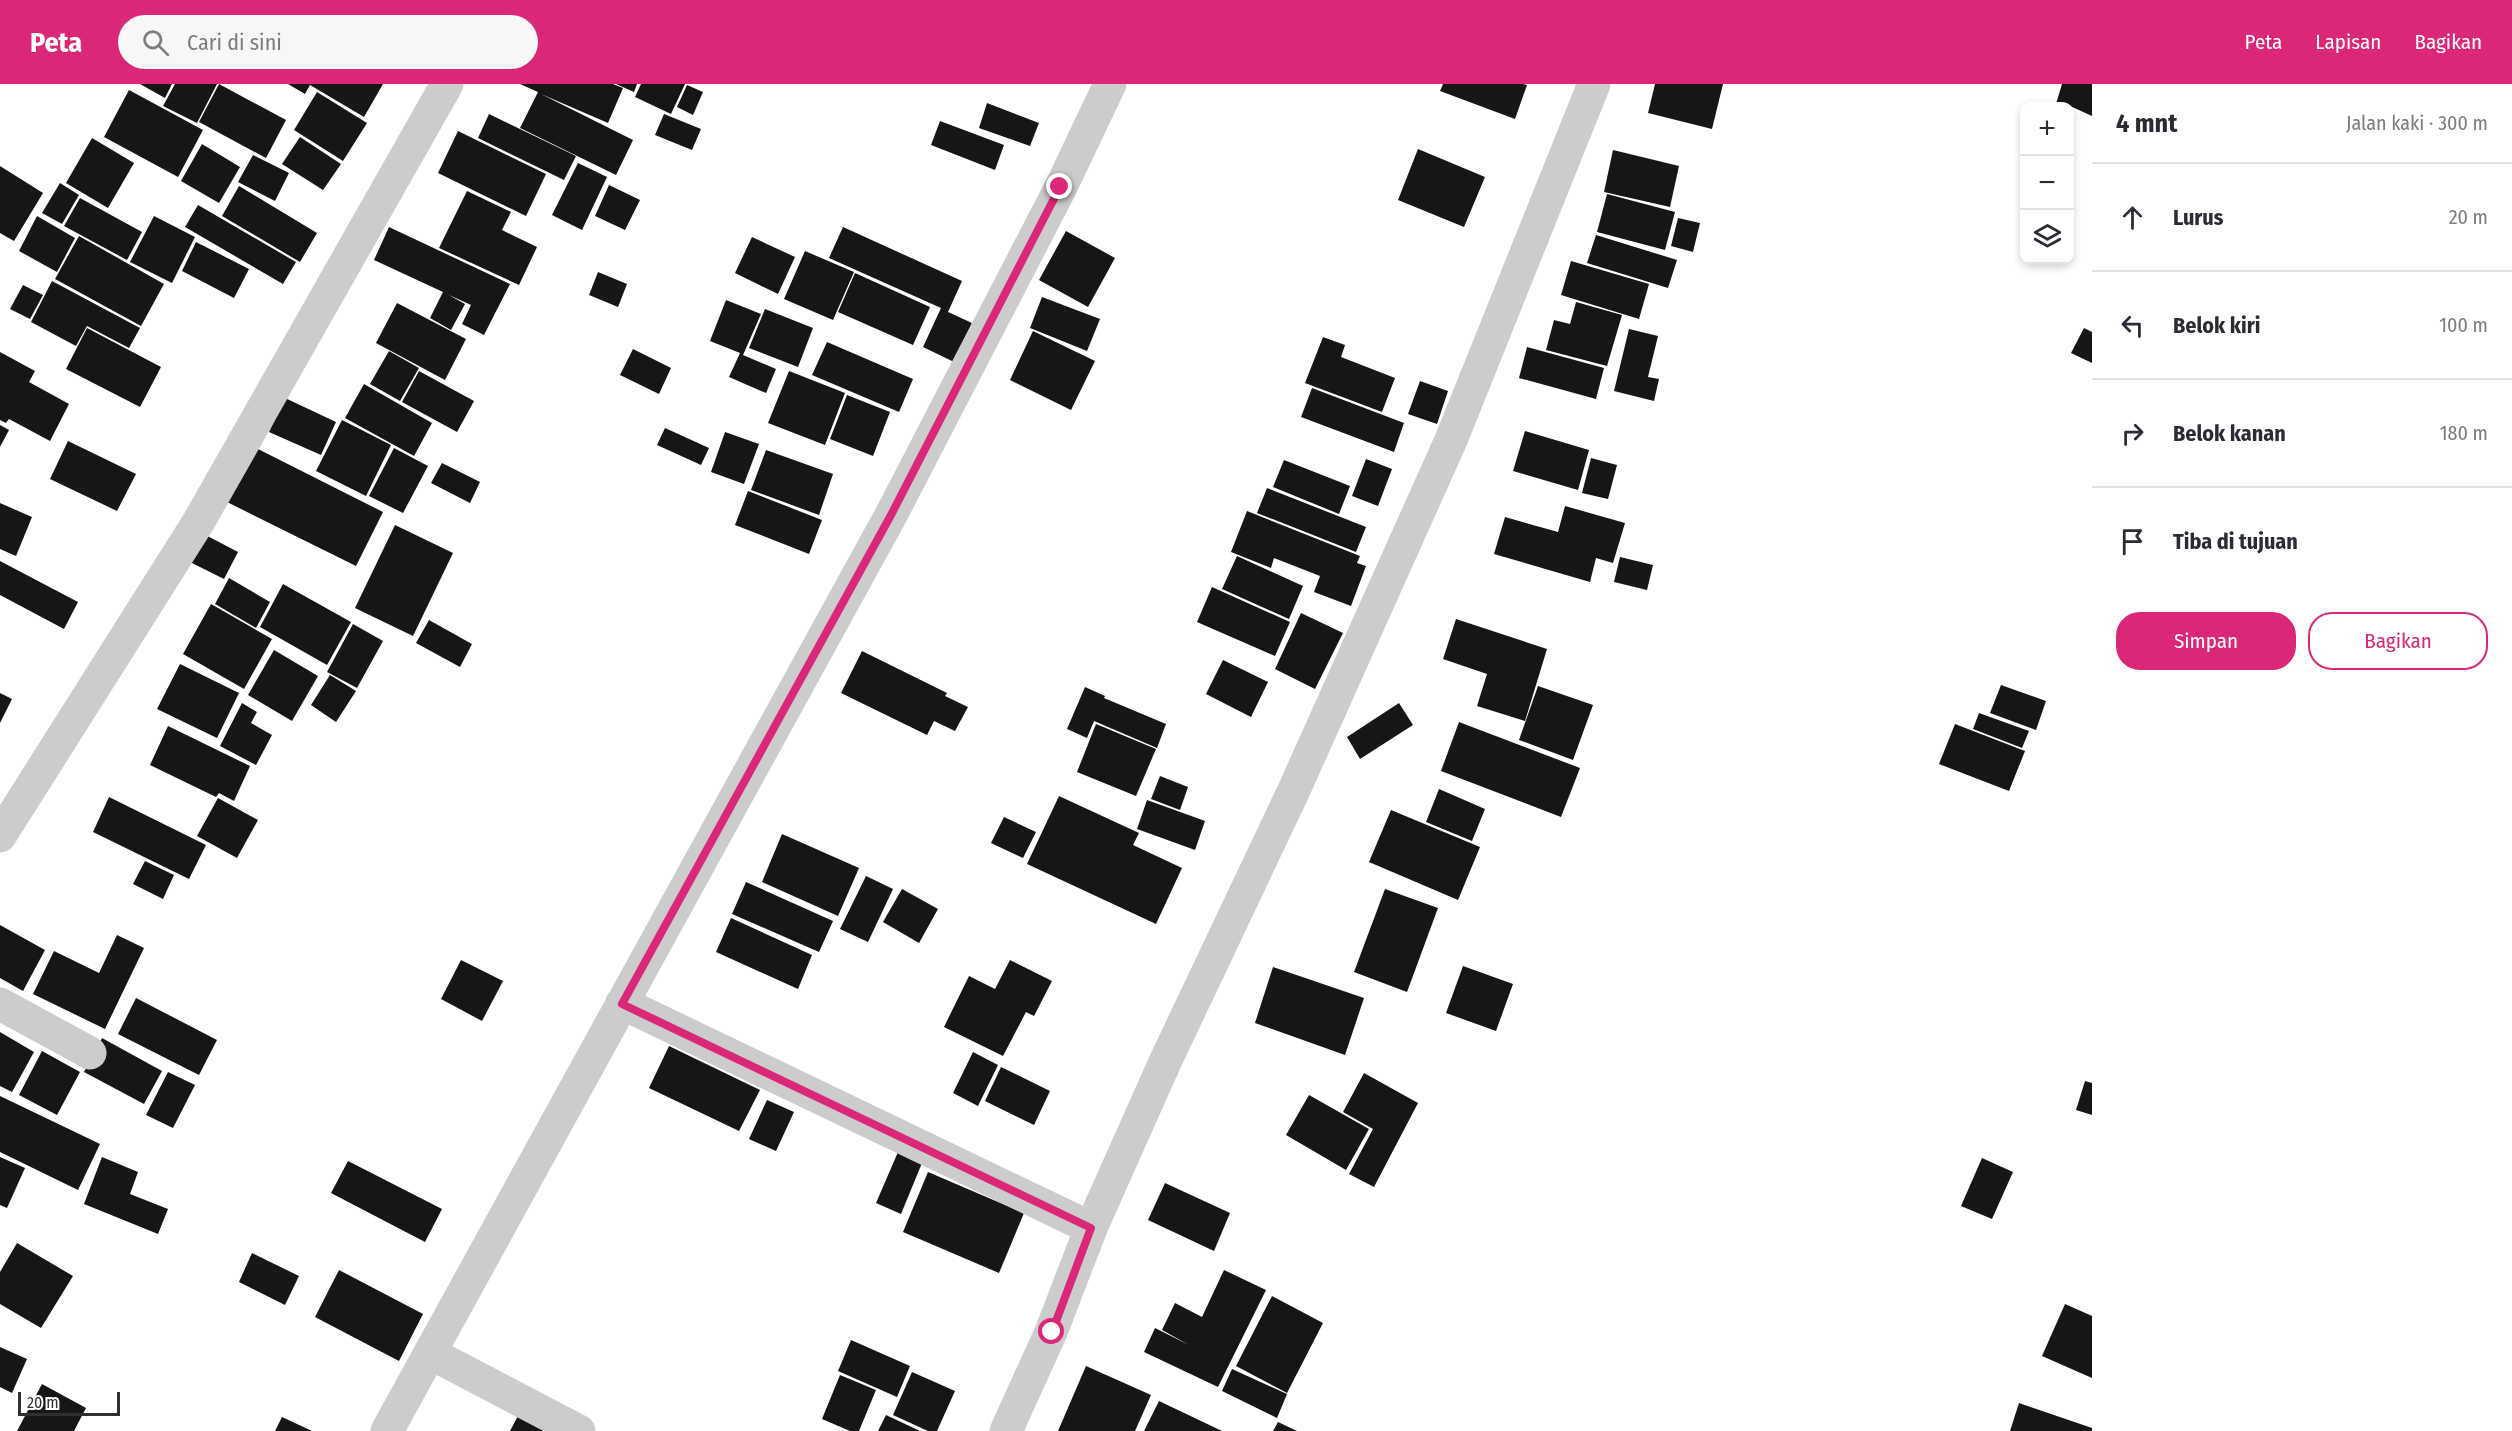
<!DOCTYPE html>
<html lang="id">
<meta charset="utf-8">
<style>
:root{--surface:#fff;--page:#f7f7f7;--text:#2b2b33;--muted:#7c7c81;--line:#e1e1e2;--accent:#db2777}
body{margin:0;font-family:"Fira Sans Condensed",sans-serif;background:var(--page);color:var(--text)}
.controls{position:absolute;right:18px;top:18px;display:grid;overflow:hidden;border-radius:12px;box-shadow:0 3px 9px #0003}
.controls button{width:54px;height:54px;display:grid;place-items:center;padding:0;border:0;border-bottom:2px solid var(--line);background:var(--surface);color:var(--text);font:30px sans-serif}
.scale{position:absolute;left:18px;bottom:15px;width:102px;box-sizing:border-box;padding-left:6px;border:3px solid #2f2f2f;border-top:0;font-size:16px;line-height:21px;white-space:nowrap;color:#2f2f2f;-webkit-text-stroke:4px #fff;paint-order:stroke}
.stop{position:absolute;width:18px;height:18px;margin:-14px;border:4px solid #db2777;border-radius:50%;background:#fff}
.stop.end{background:#db2777;border-color:#fff;box-shadow:0 2px 6px #0008}
.list{margin:0;padding:0;list-style:none}
h2{display:flex;justify-content:space-between;align-items:center;height:78px;margin:0;padding:0 24px;font-size:26px}
h2 small{font-size:20px;font-weight:400;color:var(--muted)}
.list li{display:grid;grid-template-columns:39px 1fr auto;gap:18px;align-items:center;box-sizing:border-box;height:108px;padding:0 24px;border-top:2px solid var(--line)}
.list b{display:block;font-size:22px;white-space:nowrap}
.list em{font-size:20px;font-style:normal;color:var(--muted)}
.actions{display:flex;gap:12px;padding:18px 24px}
.actions a{flex:1;padding:14px 0;border:2px solid var(--accent);border-radius:24px;text-align:center;font-size:21px;color:var(--accent)}
.actions .main{background:var(--accent);color:#fff}
.icon{flex:none;width:33px;height:33px;fill:none;stroke:currentColor;stroke-width:2;stroke-linecap:round;stroke-linejoin:round}
.map{position:relative;flex:none;width:2092px;height:1347px;overflow:hidden}
header{display:flex;align-items:center;gap:36px;box-sizing:border-box;height:84px;padding:0 30px;background:var(--accent);color:#fff}
header strong{font-size:28px}
nav{display:flex;gap:33px;margin-inline-start:auto;font-size:21px}
.search{width:420px;height:54px;background:var(--page);display:flex;align-items:center;gap:15px;box-sizing:border-box;padding:0 21px;border-radius:33px;color:var(--muted);font-size:22px}
main{display:flex}
aside{flex:1;background:var(--surface)}
.map>svg:first-child{display:block}
.building{fill:#161616}
.lines{fill:none;stroke-linecap:round;stroke-linejoin:round}
.minor{stroke:#ccc;stroke-width:33}
.route{stroke:#db2777;stroke-width:8}
</style>
<header>
<strong>Peta</strong>
<div class="search"><svg class="icon" aria-label="search" viewBox="0 0 24 24"><circle cx="10" cy="10" r="6"/><path d="M15 15l6 6"/></svg>Cari di sini</div>
<nav><a>Peta</a><a>Lapisan</a><a>Bagikan</a></nav>
</header>
<main>
<div class="map">
<svg width="2092" height="1347" viewBox="0 0 2092 1347">
<rect width="100%" height="100%" fill="#fff"/>
<g class="building">
<polygon points="140,0 172,0 165,14"/>
<polygon points="175,0 217,0 197,39 163,22"/>
<polygon points="219,0 286,36 266,74 199,38"/>
<polygon points="288,0 383,0 364,33 310,1 305,10"/>
<polygon points="520,0 613,0 623,4 608,39 541,10 633,56 616,91 520,44 538,8"/>
<polygon points="616,0 637,0 634,8"/>
<polygon points="641,0 685,0 671,30 635,13"/>
<polygon points="1443,0 1523,0 1527,1 1515,35 1440,7"/>
<polygon points="1655,0 1723,0 1712,45 1648,29"/>
<polygon points="2062,0 2092,0 2092,32 2070,22 2056,20"/>
<polygon points="687,1 703,8 693,31 677,23"/>
<polygon points="129,6 203,46 178,93 104,53"/>
<polygon points="317,8 367,39 343,77 294,46"/>
<polygon points="987,19 1039,39 1030,62 979,44"/>
<polygon points="489,30 576,72 564,96 478,54"/>
<polygon points="664,30 701,45 692,66 655,51"/>
<polygon points="940,37 1004,61 995,86 931,61"/>
<polygon points="458,47 546,90 526,132 438,89"/>
<polygon points="300,53 341,80 323,106 282,80"/>
<polygon points="92,54 134,79 108,124 66,99"/>
<polygon points="202,60 240,83 219,119 181,97"/>
<polygon points="1418,65 1485,93 1464,143 1398,116"/>
<polygon points="1613,66 1679,82 1670,123 1604,108"/>
<polygon points="253,71 289,89 275,117 238,98"/>
<polygon points="578,79 607,93 582,146 552,131"/>
<polygon points="0,82 43,109 14,157 0,149"/>
<polygon points="60,99 79,111 62,140 42,129"/>
<polygon points="609,101 640,116 625,146 595,132"/>
<polygon points="239,102 317,149 300,178 222,132"/>
<polygon points="467,107 511,128 502,146 537,163 519,201 439,164"/>
<polygon points="1607,110 1675,128 1665,166 1597,148"/>
<polygon points="80,114 142,148 127,176 64,142"/>
<polygon points="198,121 296,178 283,200 185,143"/>
<polygon points="37,132 75,154 57,188 19,167"/>
<polygon points="154,132 195,153 172,199 130,178"/>
<polygon points="1678,134 1700,139 1693,168 1671,162"/>
<polygon points="389,143 510,200 484,251 462,240 471,221 449,211 465,220 451,246 430,234 443,208 374,176"/>
<polygon points="843,143 962,197 948,228 972,239 954,278 923,263 941,224 829,174"/>
<polygon points="1066,147 1115,174 1088,223 1039,196"/>
<polygon points="1596,151 1677,176 1668,204 1587,179"/>
<polygon points="79,152 164,200 141,242 55,195"/>
<polygon points="752,153 795,173 778,210 735,189"/>
<polygon points="196,158 249,185 234,214 182,187"/>
<polygon points="805,167 854,188 833,236 784,215"/>
<polygon points="1571,177 1649,200 1639,235 1561,211"/>
<polygon points="598,188 627,200 618,223 589,211"/>
<polygon points="855,189 930,223 913,261 838,228"/>
<polygon points="52,197 140,244 129,264 87,242 76,262 31,238"/>
<polygon points="23,201 43,211 30,235 10,225"/>
<polygon points="1042,213 1100,235 1087,267 1030,244"/>
<polygon points="726,216 761,230 743,271 776,285 766,309 729,293 740,269 710,257"/>
<polygon points="1576,218 1622,231 1607,282 1546,266 1554,236 1570,240"/>
<polygon points="397,219 466,255 445,296 376,259"/>
<polygon points="765,225 813,244 798,283 749,264"/>
<polygon points="87,244 161,283 140,323 66,285"/>
<polygon points="2084,244 2092,248 2092,279 2071,269"/>
<polygon points="1629,245 1658,252 1648,293 1659,295 1654,317 1614,307"/>
<polygon points="1033,247 1095,277 1071,326 1010,296"/>
<polygon points="1323,253 1345,261 1341,273 1395,294 1382,328 1305,299"/>
<polygon points="827,258 913,295 899,328 812,291"/>
<polygon points="1527,263 1604,284 1596,315 1519,294"/>
<polygon points="633,265 671,284 659,310 620,291"/>
<polygon points="389,267 419,284 400,317 370,300"/>
<polygon points="0,268 35,287 29,298 69,320 50,357 9,335 6,339 0,336"/>
<polygon points="419,287 474,317 457,348 402,318"/>
<polygon points="789,287 845,309 825,361 768,339"/>
<polygon points="1420,297 1448,307 1437,340 1408,330"/>
<polygon points="364,300 432,339 414,372 345,334"/>
<polygon points="1312,304 1404,339 1394,368 1301,333"/>
<polygon points="847,311 890,328 873,372 830,355"/>
<polygon points="285,314 336,338 321,371 269,348"/>
<polygon points="342,336 391,361 366,412 316,387"/>
<polygon points="0,341 9,346 0,363"/>
<polygon points="665,344 709,364 701,381 657,361"/>
<polygon points="1525,347 1589,366 1578,406 1513,387"/>
<polygon points="725,348 759,360 744,400 711,388"/>
<polygon points="68,357 136,390 117,427 50,395"/>
<polygon points="252,362 383,428 356,482 225,417"/>
<polygon points="394,364 428,382 403,429 369,412"/>
<polygon points="766,366 833,390 819,431 751,406"/>
<polygon points="1591,374 1617,381 1608,415 1582,409"/>
<polygon points="1366,375 1392,385 1378,422 1352,412"/>
<polygon points="1284,376 1350,402 1339,430 1273,403"/>
<polygon points="442,379 480,398 470,419 431,399"/>
<polygon points="1267,404 1366,443 1356,468 1257,429"/>
<polygon points="748,407 822,436 809,470 735,441"/>
<polygon points="0,419 32,433 16,472 0,465"/>
<polygon points="1565,422 1625,439 1613,479 1596,474 1590,498 1494,470 1505,433 1558,448"/>
<polygon points="1247,427 1360,472 1357,479 1366,482 1351,522 1314,508 1320,492 1274,474 1271,484 1231,468"/>
<polygon points="395,441 453,469 413,552 355,524"/>
<polygon points="196,446 238,468 224,495 182,474"/>
<polygon points="1237,472 1303,502 1289,535 1222,505"/>
<polygon points="1620,473 1653,481 1647,506 1614,498"/>
<polygon points="0,477 78,518 64,545 0,511"/>
<polygon points="229,494 270,518 256,544 215,520"/>
<polygon points="283,500 351,538 327,581 260,543"/>
<polygon points="1212,503 1290,538 1275,572 1197,538"/>
<polygon points="211,520 272,555 244,605 183,570"/>
<polygon points="1301,529 1343,549 1315,605 1275,585"/>
<polygon points="1456,535 1547,565 1525,637 1477,622 1487,590 1443,575"/>
<polygon points="429,536 472,560 460,583 416,559"/>
<polygon points="353,540 383,557 357,604 327,588"/>
<polygon points="274,566 318,592 292,637 248,611"/>
<polygon points="862,567 947,609 945,612 968,623 955,647 934,637 927,651 841,609"/>
<polygon points="1223,576 1268,598 1251,633 1206,610"/>
<polygon points="180,580 239,609 217,654 157,625"/>
<polygon points="330,591 356,607 336,638 311,621"/>
<polygon points="2001,601 2046,617 2036,646 1990,629"/>
<polygon points="1538,602 1593,621 1573,676 1519,656"/>
<polygon points="1085,603 1105,612 1104,614 1166,640 1157,664 1094,637 1087,654 1067,645"/>
<polygon points="0,609 12,615 0,639"/>
<polygon points="242,619 257,628 251,639 272,651 256,681 220,662"/>
<polygon points="1399,619 1413,641 1360,675 1347,653"/>
<polygon points="1979,629 2029,647 2022,664 1973,645"/>
<polygon points="1459,638 1580,684 1561,733 1441,687"/>
<polygon points="1096,640 1156,665 1136,712 1077,688"/>
<polygon points="1955,640 2025,667 2009,707 1939,680"/>
<polygon points="168,642 250,682 234,717 219,709 216,713 150,681"/>
<polygon points="1160,692 1188,703 1180,726 1151,715"/>
<polygon points="1439,705 1485,725 1472,757 1426,738"/>
<polygon points="1059,712 1139,749 1133,761 1182,784 1156,840 1027,780"/>
<polygon points="109,713 206,761 189,795 93,748"/>
<polygon points="218,714 258,736 237,774 197,752"/>
<polygon points="1147,716 1205,737 1195,766 1137,745"/>
<polygon points="1391,726 1480,763 1458,816 1369,778"/>
<polygon points="1004,733 1036,748 1023,774 991,759"/>
<polygon points="782,750 859,784 838,832 762,798"/>
<polygon points="145,777 174,791 163,815 133,800"/>
<polygon points="866,792 893,805 868,858 840,845"/>
<polygon points="746,798 833,837 819,868 732,830"/>
<polygon points="902,805 938,825 919,859 883,838"/>
<polygon points="1385,805 1438,824 1407,908 1354,888"/>
<polygon points="731,834 812,871 798,905 716,868"/>
<polygon points="0,841 45,866 23,907 0,894"/>
<polygon points="117,851 144,864 105,945 33,910 54,867 99,889"/>
<polygon points="461,876 503,897 482,937 441,915"/>
<polygon points="1010,876 1052,897 1034,932 1026,928 1003,972 944,943 969,892 995,905"/>
<polygon points="1463,882 1513,900 1496,947 1446,929"/>
<polygon points="1273,883 1364,914 1345,971 1255,939"/>
<polygon points="136,914 217,956 199,991 118,950"/>
<polygon points="0,948 34,968 12,1008 0,1002"/>
<polygon points="102,954 162,987 144,1020 84,988"/>
<polygon points="669,962 760,1006 739,1047 649,1004"/>
<polygon points="42,967 80,988 57,1031 19,1011"/>
<polygon points="973,968 998,981 978,1022 953,1009"/>
<polygon points="1001,983 1050,1007 1034,1041 985,1017"/>
<polygon points="168,988 195,1001 173,1044 146,1031"/>
<polygon points="1364,989 1418,1019 1374,1103 1349,1090 1373,1045 1343,1028"/>
<polygon points="2085,997 2092,999 2092,1031 2076,1026"/>
<polygon points="1309,1011 1369,1045 1346,1086 1286,1051"/>
<polygon points="0,1012 100,1060 78,1106 0,1068"/>
<polygon points="767,1016 794,1028 776,1067 749,1055"/>
<polygon points="898,1068 922,1079 901,1130 876,1119"/>
<polygon points="0,1073 25,1084 7,1124 0,1121"/>
<polygon points="102,1073 138,1088 130,1110 168,1125 158,1150 84,1120"/>
<polygon points="1982,1074 2013,1088 1992,1135 1961,1122"/>
<polygon points="348,1077 442,1125 425,1158 331,1109"/>
<polygon points="928,1088 1024,1129 999,1189 903,1148"/>
<polygon points="1165,1099 1230,1129 1214,1167 1148,1136"/>
<polygon points="17,1159 73,1192 41,1244 0,1220 0,1188"/>
<polygon points="252,1169 299,1192 285,1221 239,1198"/>
<polygon points="339,1186 423,1230 399,1277 315,1233"/>
<polygon points="1224,1186 1266,1206 1218,1303 1144,1268 1155,1244 1189,1261 1162,1246 1175,1219 1202,1233"/>
<polygon points="1272,1212 1323,1239 1287,1309 1236,1282"/>
<polygon points="2065,1220 2092,1232 2092,1294 2042,1272"/>
<polygon points="851,1256 910,1282 897,1313 838,1287"/>
<polygon points="0,1263 27,1275 12,1309 0,1303"/>
<polygon points="1086,1282 1151,1311 1135,1347 1058,1347"/>
<polygon points="1232,1285 1287,1310 1277,1334 1222,1307"/>
<polygon points="912,1288 955,1307 937,1347 928,1347 893,1331"/>
<polygon points="840,1291 876,1306 859,1347 850,1347 822,1335"/>
<polygon points="42,1300 86,1324 74,1347 17,1347"/>
<polygon points="1159,1317 1222,1347 1144,1347"/>
<polygon points="2019,1319 2092,1344 2092,1347 2010,1347"/>
<polygon points="520,1328 553,1347 510,1347"/>
<polygon points="886,1331 920,1347 878,1347"/>
<polygon points="282,1333 312,1347 275,1347"/>
<polygon points="1278,1338 1297,1347 1273,1347"/>
</g>
<g class="lines">
<g class="minor">
<polyline points="0,752 199,437 447,0"/>
<polyline points="622,919 1091,1144"/>
<polyline points="0,920 90,969"/>
<polyline points="430,1269 579,1347"/>
<polyline points="387,1347 891,431 1061,103 1110,0"/>
<polyline points="1006,1347 1051,1248 1091,1144 1165,978 1294,706 1451,356 1594,0"/>
</g>
</g>
<g class="lines">
<polyline class="route" points="1052,1248 1091,1144 622,920 891,431 1060,103"/>
</g>
</svg>
<div class="controls">
<button>+</button>
<button>−</button>
<button><svg class="icon" aria-label="layers" viewBox="0 0 24 24"><path d="M12 4l9 5-9 5-9-5zM3 14l9 5 9-5"/></svg></button>
</div>
<div class="scale">20 m</div>
<div class="stop" style="left:1052px;top:1248px"></div>
<div class="stop end" style="left:1060px;top:103px"></div>
</div>
<aside>
<h2>4 mnt<small>Jalan kaki · 300 m</small></h2>
<ul class="list">
<li><svg class="icon" aria-label="ahead" viewBox="0 0 24 24"><path d="M12 20V5M6 11l6-6 6 6"/></svg><div><b>Lurus</b></div><em>20 m</em></li>
<li><svg class="icon" aria-label="left" viewBox="0 0 24 24"><path d="M17 20v-9H6M10 6l-5 5 5 5"/></svg><div><b>Belok kiri</b></div><em>100 m</em></li>
<li><svg class="icon" aria-label="right" viewBox="0 0 24 24"><path d="M7 20v-9h11M14 6l5 5-5 5"/></svg><div><b>Belok kanan</b></div><em>180 m</em></li>
<li><svg class="icon" aria-label="arrive" viewBox="0 0 24 24"><path d="M6 21V4h12l-3 4 3 4H6"/></svg><div><b>Tiba di tujuan</b></div></li>
</ul>
<div class="actions"><a class="main">Simpan</a><a>Bagikan</a></div>
</aside>
</main>
